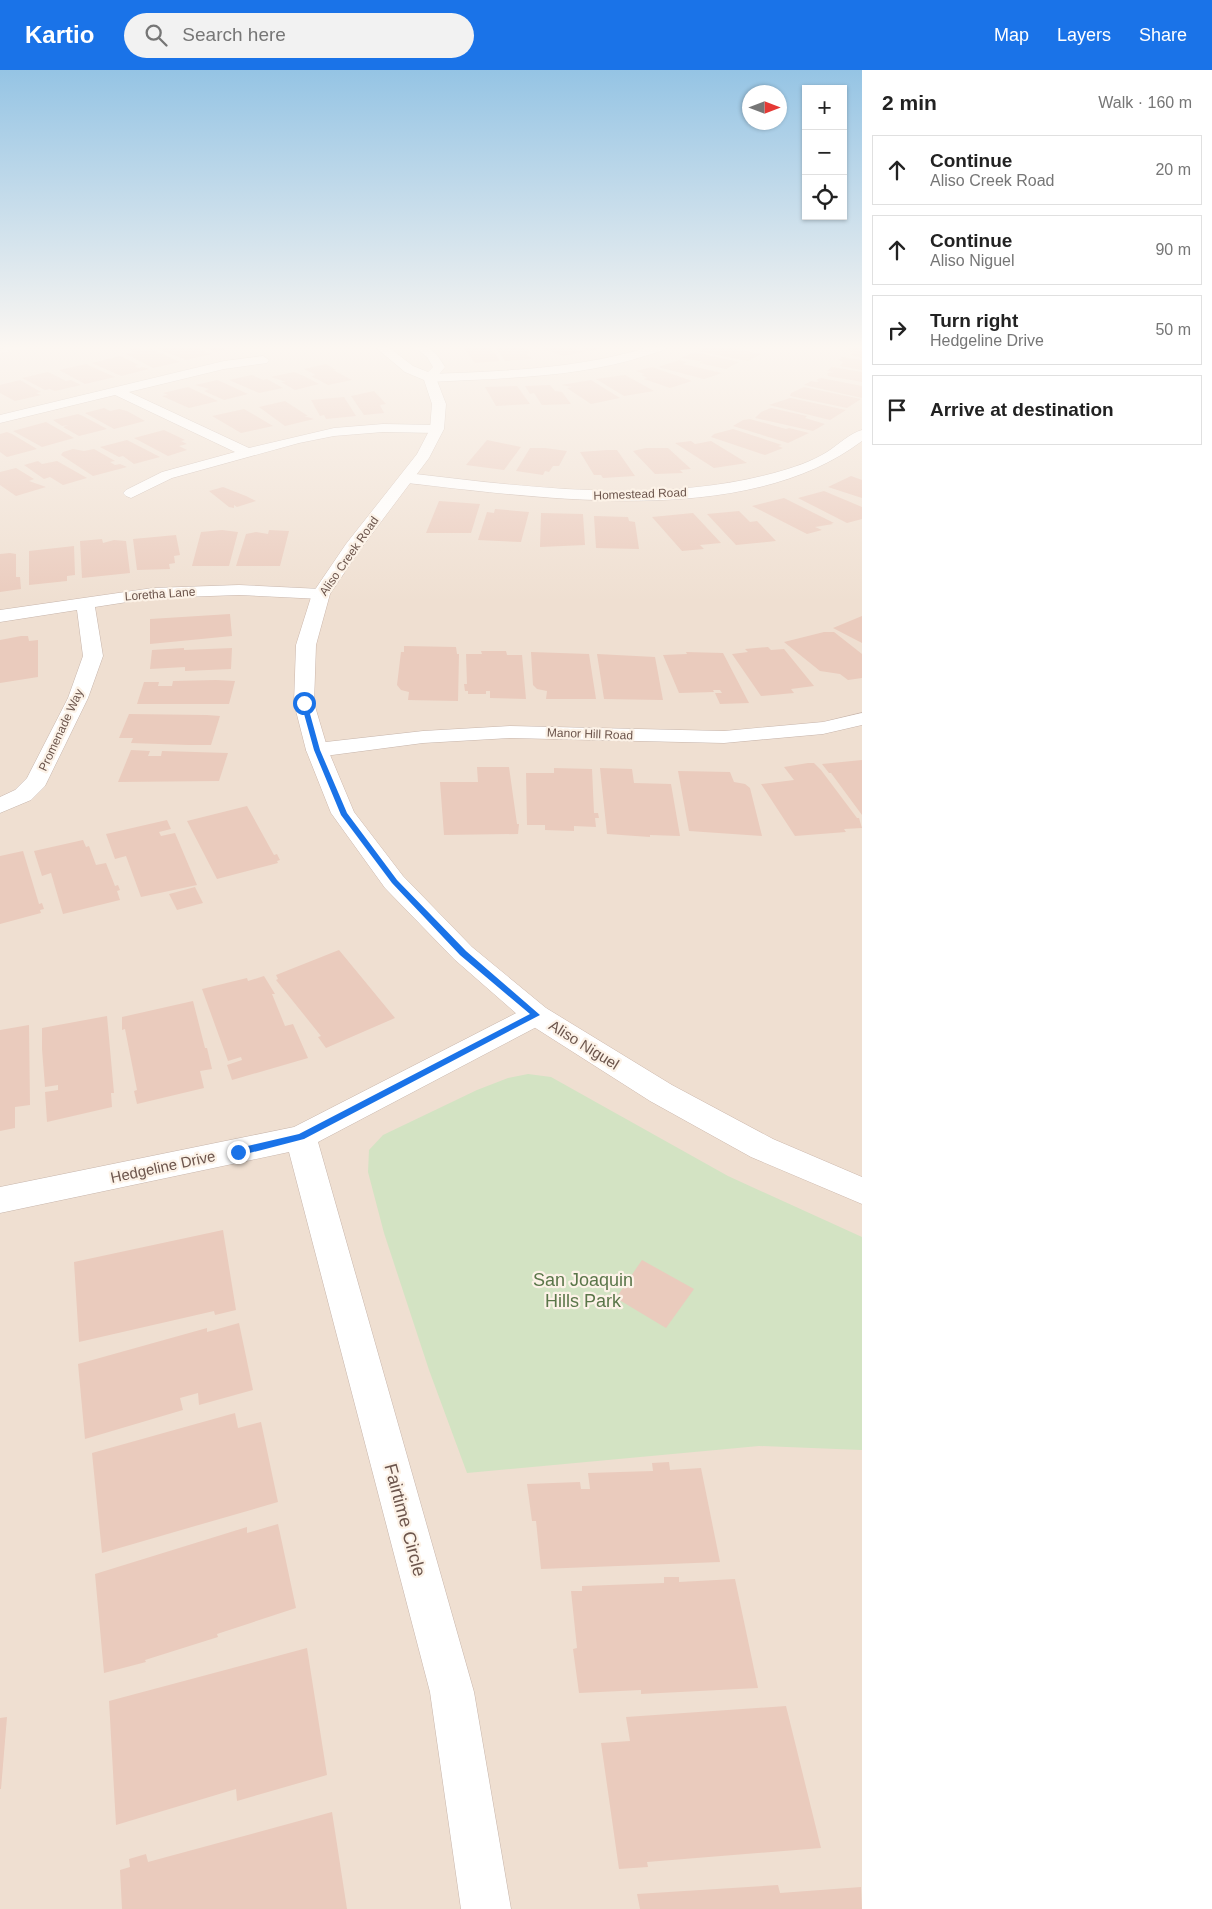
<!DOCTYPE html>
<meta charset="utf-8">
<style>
:root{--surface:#fff;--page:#f2f2f2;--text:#222;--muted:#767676;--line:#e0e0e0;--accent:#1a73e8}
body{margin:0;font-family:Arial,sans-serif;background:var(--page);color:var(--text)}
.controls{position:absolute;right:15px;top:15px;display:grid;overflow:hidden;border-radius:0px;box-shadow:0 1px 4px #0004}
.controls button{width:45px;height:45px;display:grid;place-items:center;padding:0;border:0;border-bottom:1px solid var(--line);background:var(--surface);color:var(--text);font:25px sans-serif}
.compass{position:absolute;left:742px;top:15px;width:45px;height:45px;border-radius:50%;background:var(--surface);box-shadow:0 1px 4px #0004;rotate:90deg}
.stop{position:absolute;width:15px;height:15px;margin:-11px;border:4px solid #1a73e8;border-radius:50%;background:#fff}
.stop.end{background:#1a73e8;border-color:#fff;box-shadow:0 1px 5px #0008}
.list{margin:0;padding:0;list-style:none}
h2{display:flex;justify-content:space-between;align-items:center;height:65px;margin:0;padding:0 20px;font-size:21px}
h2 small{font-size:16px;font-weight:400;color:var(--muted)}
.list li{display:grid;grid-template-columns:32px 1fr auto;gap:15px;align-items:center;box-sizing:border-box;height:70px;margin:0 10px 10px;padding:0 10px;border:1px solid var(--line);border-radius:0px}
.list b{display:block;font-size:19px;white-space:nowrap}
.list p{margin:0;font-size:16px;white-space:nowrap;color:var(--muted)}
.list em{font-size:16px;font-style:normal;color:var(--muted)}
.icon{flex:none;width:28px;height:28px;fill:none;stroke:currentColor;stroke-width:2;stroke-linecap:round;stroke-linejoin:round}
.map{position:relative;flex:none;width:862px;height:1839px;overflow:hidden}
header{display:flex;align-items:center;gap:30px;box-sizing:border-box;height:70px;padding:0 25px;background:var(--accent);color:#fff}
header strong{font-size:24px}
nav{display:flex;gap:28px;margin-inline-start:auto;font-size:18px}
.search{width:350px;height:45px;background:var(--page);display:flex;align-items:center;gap:12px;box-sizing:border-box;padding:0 18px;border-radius:28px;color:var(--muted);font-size:19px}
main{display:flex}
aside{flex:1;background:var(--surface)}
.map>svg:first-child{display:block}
.residential{fill:#efdfd1}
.green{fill:#d3e3c3}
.building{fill:#eacbbd}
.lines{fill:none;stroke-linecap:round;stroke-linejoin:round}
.street-casing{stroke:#c7b5ab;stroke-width:1}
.secondary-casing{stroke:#ccb7ab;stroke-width:1}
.primary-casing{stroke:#d6cfcd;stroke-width:1}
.street{fill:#fff;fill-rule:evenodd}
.secondary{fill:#fff;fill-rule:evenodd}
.primary{fill:#efcca2;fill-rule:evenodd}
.route{fill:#1a73e8}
.labels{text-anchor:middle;stroke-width:4.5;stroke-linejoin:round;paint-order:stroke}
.far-street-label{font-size:12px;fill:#6c554c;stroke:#fcf2e7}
.street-label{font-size:15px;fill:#6c554c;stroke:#fcf2e7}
.near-park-label{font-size:18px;fill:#5a7649;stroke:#fcf2e7}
.near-street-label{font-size:18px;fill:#6c554c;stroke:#fcf2e7}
</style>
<header>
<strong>Kartio</strong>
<div class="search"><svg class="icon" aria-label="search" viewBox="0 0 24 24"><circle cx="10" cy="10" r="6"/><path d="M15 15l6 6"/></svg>Search here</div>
<nav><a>Map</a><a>Layers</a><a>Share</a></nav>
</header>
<main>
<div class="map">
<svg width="862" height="1839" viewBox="0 0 862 1839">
<rect width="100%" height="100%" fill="#f8eee2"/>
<polygon class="residential" points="36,276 862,276 862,1839 0,1839 0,283"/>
<polygon class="green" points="528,1004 551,1007 728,1106 862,1167 862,1380 759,1376 467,1403 429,1300 384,1163 368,1102 369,1080 383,1065 477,1020 508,1008"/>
<g class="building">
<polygon points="170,276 192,276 212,284 186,290 158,279"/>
<polygon points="204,276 233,276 236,277 215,282"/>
<polygon points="489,276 500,291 475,293 463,277"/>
<polygon points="494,276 526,276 531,283 527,284 532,289 505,291"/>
<polygon points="535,276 566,276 585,282 563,286"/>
<polygon points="577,276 610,276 611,277 589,281"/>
<polygon points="707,276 727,277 761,284 748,291 697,281"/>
<polygon points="850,277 862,278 862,288 850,285 854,282 848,281"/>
<polygon points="137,278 142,280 152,279 180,292 153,298 126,284 133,282 128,280"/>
<polygon points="695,282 739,292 726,299 699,293 702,291 699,291 681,288"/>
<polygon points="120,286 139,295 135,296 138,298 143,297 149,299 121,306 92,293"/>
<polygon points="842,287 862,290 862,300 840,296 843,292 838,290"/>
<polygon points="679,290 687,292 683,294 722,303 704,309 658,297"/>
<polygon points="86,294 88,295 115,307 85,314 59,300"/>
<polygon points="326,294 336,300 333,300 352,310 328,315 311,306 316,305 304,299"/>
<polygon points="652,297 692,311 670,318 644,309 648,308 641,305 645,304 636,301"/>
<polygon points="832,297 862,302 862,312 828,306 827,303 834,302 827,301"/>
<polygon points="48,302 66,311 71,310 81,315 55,321 50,319 45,320 22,308"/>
<polygon points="294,302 306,307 319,314 295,320 281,312 286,312 271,307"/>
<polygon points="252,305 263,310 267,309 283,318 259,323 229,310"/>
<polygon points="625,305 654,321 624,326 596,309"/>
<polygon points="821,308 862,316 862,328 804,315 811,311 817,312 819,311 816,310"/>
<polygon points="20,310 41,322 36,323 41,325 15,331 0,323 0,315"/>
<polygon points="217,310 222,312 248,324 224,330 204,321 209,319 195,315"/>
<polygon points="591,310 620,328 591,334 567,318 572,317 561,315"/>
<polygon points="550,315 555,321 562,322 571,334 542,335 534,323 530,324 525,316"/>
<polygon points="517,316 530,334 496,336 485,317"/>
<polygon points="188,317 218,331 189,338 162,326 168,325 163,323"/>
<polygon points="804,317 861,329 847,338 790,326 791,323"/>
<polygon points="374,321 386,334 380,335 384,343 364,345 351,326"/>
<polygon points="344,327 356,346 326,349 324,345 320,346 311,330"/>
<polygon points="790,328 791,328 846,340 830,350 769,335"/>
<polygon points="285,331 308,346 304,346 314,349 285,356 259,337"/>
<polygon points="104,338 110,341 119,339 127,341 145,351 114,359 85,343"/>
<polygon points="771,338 807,346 805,348 825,354 813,361 755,348 761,342"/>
<polygon points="244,339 273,356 241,363 212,346"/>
<polygon points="78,344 83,346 107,359 79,366 63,357 68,355 62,356 53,350"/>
<polygon points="750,349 786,359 789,358 809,363 788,373 733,356 743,350"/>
<polygon points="46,352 74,368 42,377 13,361"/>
<polygon points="733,359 782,375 778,376 783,378 765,385 711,367 714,364"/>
<polygon points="164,360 185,370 181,371 187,374 179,376 187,380 168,386 134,368"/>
<polygon points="7,362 12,364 37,379 7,387 0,382 0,364"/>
<polygon points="127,370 160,387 134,394 123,386 119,387 100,377"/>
<polygon points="487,370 521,377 504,400 466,395"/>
<polygon points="691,371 695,374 711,371 747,393 714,398 675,373"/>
<polygon points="530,378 545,378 567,381 559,396 553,396 549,402 545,401 543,405 516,401"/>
<polygon points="646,378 668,378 691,399 680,400 683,403 655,404 633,381"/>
<polygon points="73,379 84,381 94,379 115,391 110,392 115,395 120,394 127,397 93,406 61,385 63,382"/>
<polygon points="607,380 617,380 635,406 603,408 601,405 594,405 580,382"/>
<polygon points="38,391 42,394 57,391 87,408 63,415 50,407 44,409 24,395"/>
<polygon points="16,398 34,409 29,411 46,417 16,426 0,415 0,402"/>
<polygon points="851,406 862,410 862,428 828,417"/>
<polygon points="223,417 246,426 256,431 237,437 234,435 234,438 229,437 209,421"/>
<polygon points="824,421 862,437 862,449 847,453 798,428"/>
<polygon points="784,428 834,453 831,453 833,454 815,457 822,460 807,464 752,436"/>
<polygon points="439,431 480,434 471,463 426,463"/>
<polygon points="495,439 529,442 521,472 478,470 487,442 494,443"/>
<polygon points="739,441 750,452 757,451 776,471 736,475 707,444"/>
<polygon points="541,443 583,444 585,475 540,477"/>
<polygon points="693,443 721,473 700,475 704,479 682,481 652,447"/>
<polygon points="594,446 628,447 629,451 635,452 639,479 596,478"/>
<polygon points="222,460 238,462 229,496 192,496 201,462"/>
<polygon points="269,460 289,461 280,496 236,496 246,464 256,462 268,464"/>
<polygon points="176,465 180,485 174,486 175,493 169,494 170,499 137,500 133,469"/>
<polygon points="102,469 103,473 114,470 126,471 130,503 82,508 80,471"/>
<polygon points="74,476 75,505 67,506 67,511 29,515 29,481"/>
<polygon points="10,483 16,484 16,507 20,507 21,519 0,522 0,484"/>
<polygon points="230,544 232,566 150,574 150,549"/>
<polygon points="862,546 862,573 833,558"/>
<polygon points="824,562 834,562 862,584 862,608 848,610 840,604 820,601 784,572"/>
<polygon points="21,566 28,566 29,571 38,570 38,607 0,613 0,570"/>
<polygon points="404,576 456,577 457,584 459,584 458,631 408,630 409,622 401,620 397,615 401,582 404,582"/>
<polygon points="768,577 771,580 784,579 814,616 791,619 794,623 761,626 732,584 748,582 745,579"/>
<polygon points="184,578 184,580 232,578 231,599 185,601 185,597 150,599 152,580"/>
<polygon points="481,581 506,581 507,585 522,585 526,629 490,628 490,621 486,621 486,624 468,624 468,621 465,621 464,614 467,614 466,584 482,584"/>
<polygon points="531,582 589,584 596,629 546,629 547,621 537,619 533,615"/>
<polygon points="686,582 723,583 749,633 720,634 715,623 722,623 720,620 713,620 714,622 679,623 663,585 687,584"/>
<polygon points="597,584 655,587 663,630 604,629"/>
<polygon points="216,610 235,611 229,634 137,634 144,612 159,612 158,616 172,616 173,611"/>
<polygon points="129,644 207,645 220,646 211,675 188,675 131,673 133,668 119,668"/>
<polygon points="131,680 150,681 148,686 161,686 162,681 228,683 219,711 118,712"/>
<polygon points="862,690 862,745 831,703 829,703 822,694"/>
<polygon points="808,693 814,693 821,700 857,748 859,748 862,758 844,759 846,762 795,766 761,714 794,710 784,697"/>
<polygon points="477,697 509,697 517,754 519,754 518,764 444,765 440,712 478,712"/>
<polygon points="554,698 592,699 594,743 598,743 599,748 595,748 596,757 574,756 574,761 545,760 545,755 527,755 526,703 554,703"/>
<polygon points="600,698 632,699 634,713 671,714 680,766 650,765 650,767 607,764"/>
<polygon points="678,701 730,702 734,712 745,714 750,718 762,766 689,761"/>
<polygon points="247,736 274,785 277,784 280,790 277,791 278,793 217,809 187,751"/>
<polygon points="167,750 171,759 159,762 161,766 175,763 197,815 141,827 126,786 115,789 106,764"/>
<polygon points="83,770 86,777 89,776 96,795 106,793 115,816 118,815 120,820 117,821 120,830 63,844 51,803 42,806 34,781"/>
<polygon points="23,781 39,834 42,833 44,839 40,840 41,843 0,854 0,786"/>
<polygon points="195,817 203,833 177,840 169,824"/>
<polygon points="339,880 395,948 326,978 318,967 321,966 276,910 278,909 276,905"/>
<polygon points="264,906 275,924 272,924 285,956 293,954 308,988 232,1010 227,995 242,990 241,987 228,991 202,919 247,908 248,911"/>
<polygon points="193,931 205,978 207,978 212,999 200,1001 204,1018 137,1034 134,1021 137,1020 125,959 122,960 122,947"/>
<polygon points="107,946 114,1023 111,1023 112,1037 47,1052 45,1022 58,1020 58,1015 45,1017 42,979 42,958"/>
<polygon points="29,955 30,1035 15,1037 15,1058 0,1061 0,960"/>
<polygon points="223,1160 236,1240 215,1245 214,1241 79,1272 74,1192"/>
<polygon points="642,1190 694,1219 666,1258 616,1228"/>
<polygon points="239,1253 253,1320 199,1335 198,1323 180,1328 183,1340 85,1369 78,1294 207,1258 207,1262"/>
<polygon points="235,1343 238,1358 261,1352 278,1432 102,1483 92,1383"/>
<polygon points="669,1392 670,1400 701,1398 720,1492 541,1499 536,1451 532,1451 527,1414 580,1412 581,1419 590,1419 588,1403 653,1401 652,1393"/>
<polygon points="278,1454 296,1538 217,1564 218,1567 145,1590 146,1592 104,1603 95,1504 247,1457 247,1463"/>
<polygon points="664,1507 679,1507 679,1512 735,1509 758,1618 641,1624 641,1620 579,1623 573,1579 577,1578 571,1521 582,1521 582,1516 664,1513"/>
<polygon points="307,1578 327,1705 237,1731 236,1719 116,1755 109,1631"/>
<polygon points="786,1636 821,1778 647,1792 648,1797 619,1799 601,1673 630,1671 626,1647"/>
<polygon points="7,1647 1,1719 0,1719 0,1648"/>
<polygon points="332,1742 347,1839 122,1839 120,1800 130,1797 129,1789 146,1784 148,1792"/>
<polygon points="778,1815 780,1823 861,1817 862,1839 640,1839 637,1824"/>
</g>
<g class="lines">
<g class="street-casing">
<g id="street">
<path d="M652,276H669C664,281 655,283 648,285C578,308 503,308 430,312L424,308L430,304C505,301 580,299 652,276Z"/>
<polygon points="263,286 269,290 267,293 224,299 129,322 249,378 334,358 383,354 437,355 444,359 437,363 383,362 334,366 299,373 172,408 131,428 126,426 123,423 126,420 162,402 235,382 115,325 0,353 0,345 224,291"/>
<path d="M862,360V371C745,459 543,428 407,413L399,408L407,403C528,417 654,435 774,403C792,398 811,392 827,382C838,375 850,363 862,360Z"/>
<polygon points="239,515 321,519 327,520 330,524 327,528 321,529 239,525 153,528 95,537 103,586 88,628 45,716 31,730 0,743 0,727 15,720 27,708 68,628 83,586 77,540 0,552 0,540 153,518"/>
<polygon points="862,643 862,655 823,664 724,673 510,668 423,673 317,687 309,685 306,680 309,675 317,673 423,661 510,656 724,661 823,652"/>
<polygon points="536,935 546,938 550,945 546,952 318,1072 474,1622 511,1839 461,1839 430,1622 289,1082 0,1143 0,1117 294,1057 526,938"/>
</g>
</g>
<g class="secondary-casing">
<path id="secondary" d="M374,276H387L413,296L428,302L433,297L427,287L413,276C431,275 436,282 445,297L436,308L446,334L444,359L429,388L359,481L330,524L316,575L314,633L328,680L354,742L403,806L472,877L546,938L672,1015L773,1069L862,1107V1134L751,1087L650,1031L526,952L454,889L385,818L331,743L306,680L294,633L296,575L312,524L346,474L417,384L430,359L432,334L424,310L405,302Z"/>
</g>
<g class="primary-casing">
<polygon id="primary" points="0,276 7,276 0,280"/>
</g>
<use href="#street" class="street"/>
<use href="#secondary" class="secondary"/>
<use href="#primary" class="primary"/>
</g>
<linearGradient id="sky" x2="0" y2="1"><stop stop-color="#95c4e4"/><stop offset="0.52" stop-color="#fcf7f2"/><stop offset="1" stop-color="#fcf7f2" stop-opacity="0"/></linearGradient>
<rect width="862" height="533" fill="url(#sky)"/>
<polygon class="route" points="304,631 307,633 320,680 347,743 397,810 466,881 540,945 304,1069 238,1086 235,1084 235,1079 299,1064 530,944 460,885 392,813 341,745 314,680 301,633"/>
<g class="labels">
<g class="far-street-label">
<text transform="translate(640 424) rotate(-2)" y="4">Homestead Road</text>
<text transform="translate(349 486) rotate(-55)" y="4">Aliso Creek Road</text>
<text transform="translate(160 524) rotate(-4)" y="4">Loretha Lane</text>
<text transform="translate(61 660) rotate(-65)" y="4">Promenade Way</text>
<text transform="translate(590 664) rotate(2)" y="4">Manor Hill Road</text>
</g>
<g class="street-label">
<text transform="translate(584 975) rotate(32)" y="5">Aliso Niguel</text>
<text transform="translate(163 1097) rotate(-12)" y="5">Hedgeline Drive</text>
</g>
<g class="near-park-label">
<text x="583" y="1216">San Joaquin<tspan x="583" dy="21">Hills Park</tspan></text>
</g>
<g class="near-street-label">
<text transform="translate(405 1450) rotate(75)" y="6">Fairtime Circle</text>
</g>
</g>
</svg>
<div class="controls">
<button>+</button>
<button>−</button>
<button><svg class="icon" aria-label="locate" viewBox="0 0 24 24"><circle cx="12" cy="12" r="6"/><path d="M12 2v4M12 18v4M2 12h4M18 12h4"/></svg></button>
</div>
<svg class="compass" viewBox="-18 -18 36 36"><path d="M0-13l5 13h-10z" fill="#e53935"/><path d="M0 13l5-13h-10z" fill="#767676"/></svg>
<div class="stop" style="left:304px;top:633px"></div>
<div class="stop end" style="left:238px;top:1082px"></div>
</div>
<aside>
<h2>2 min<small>Walk · 160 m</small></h2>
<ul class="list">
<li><svg class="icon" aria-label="ahead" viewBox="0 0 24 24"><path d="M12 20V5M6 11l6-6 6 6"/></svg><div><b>Continue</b><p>Aliso Creek Road</p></div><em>20 m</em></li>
<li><svg class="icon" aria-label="ahead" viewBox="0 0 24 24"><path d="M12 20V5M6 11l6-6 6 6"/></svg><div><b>Continue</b><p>Aliso Niguel</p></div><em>90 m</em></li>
<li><svg class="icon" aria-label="right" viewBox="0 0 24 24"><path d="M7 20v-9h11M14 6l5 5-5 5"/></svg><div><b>Turn right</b><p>Hedgeline Drive</p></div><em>50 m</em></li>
<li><svg class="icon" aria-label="arrive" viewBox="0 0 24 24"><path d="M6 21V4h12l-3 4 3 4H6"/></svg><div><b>Arrive at destination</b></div></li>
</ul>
</aside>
</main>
